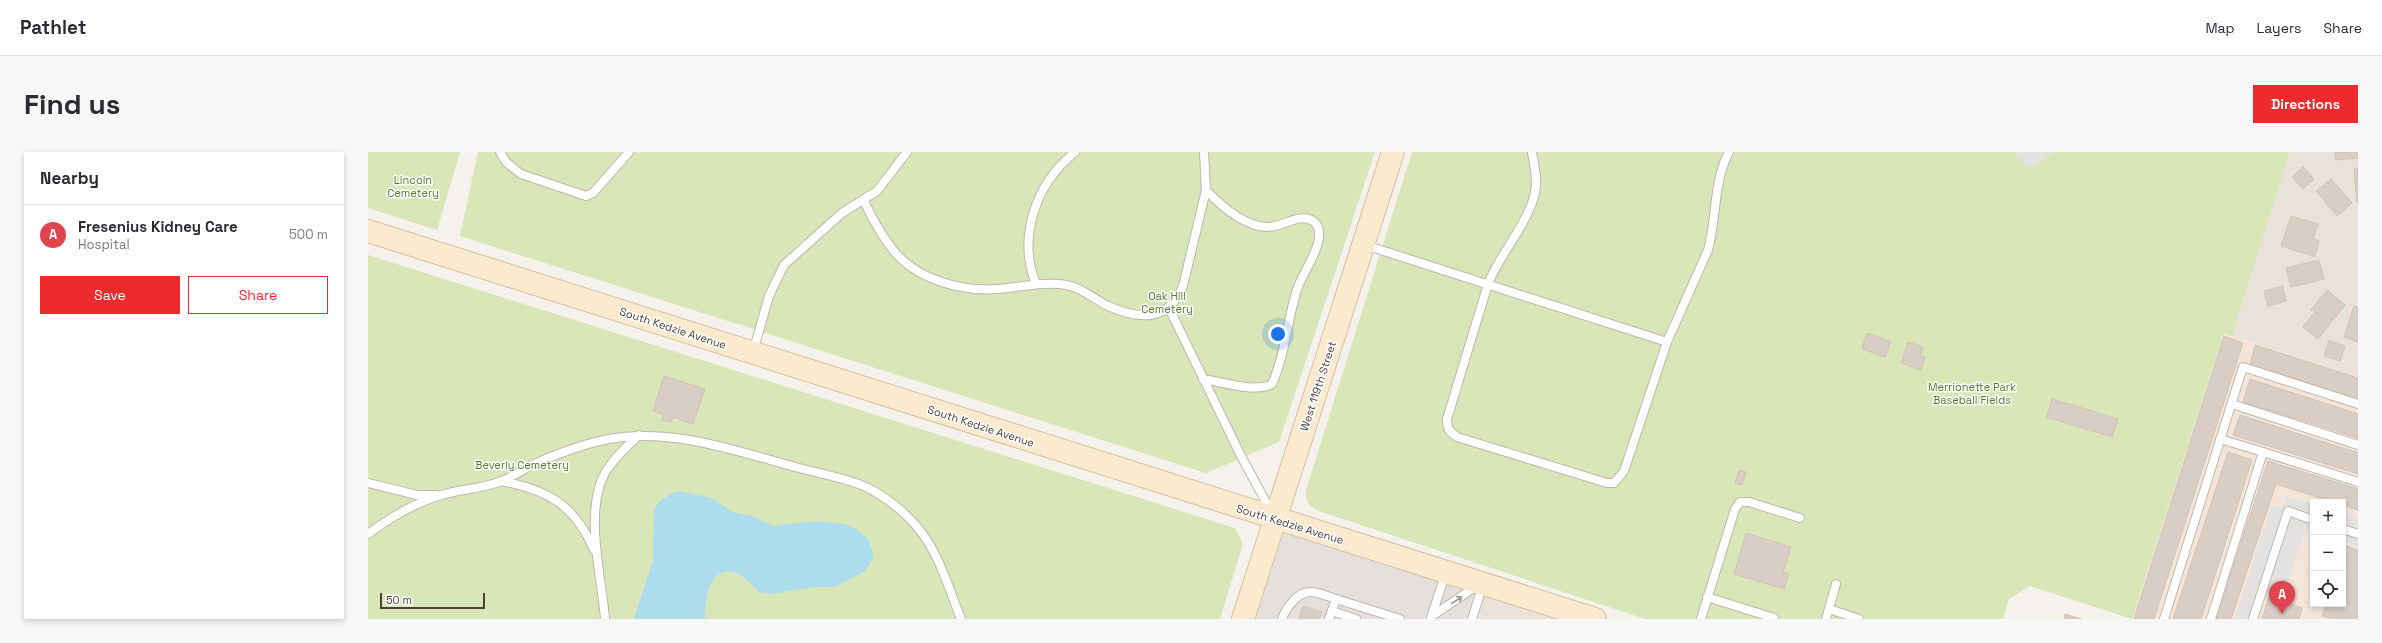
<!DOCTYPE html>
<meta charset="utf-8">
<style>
:root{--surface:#fff;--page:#f7f7f7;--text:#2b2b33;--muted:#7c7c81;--line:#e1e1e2;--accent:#ed2b2c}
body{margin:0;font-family:"Space Grotesk",sans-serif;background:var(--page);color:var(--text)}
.controls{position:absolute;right:12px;bottom:12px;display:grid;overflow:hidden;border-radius:0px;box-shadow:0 2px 6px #0003}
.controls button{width:36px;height:36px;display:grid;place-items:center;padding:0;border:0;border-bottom:1px solid var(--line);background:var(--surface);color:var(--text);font:20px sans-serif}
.scale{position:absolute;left:12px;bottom:10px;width:105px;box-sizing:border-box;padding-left:4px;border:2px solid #49413a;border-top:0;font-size:11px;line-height:14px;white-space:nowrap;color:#49413a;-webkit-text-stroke:3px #fff;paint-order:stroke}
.you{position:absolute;left:910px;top:182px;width:14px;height:14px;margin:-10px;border:3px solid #fff;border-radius:50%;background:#1a73e8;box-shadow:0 0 0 6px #1a73e833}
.badge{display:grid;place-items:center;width:26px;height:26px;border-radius:50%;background:var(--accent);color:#fff;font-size:13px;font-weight:700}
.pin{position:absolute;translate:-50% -33px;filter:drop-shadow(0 1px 2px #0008)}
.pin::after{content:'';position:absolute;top:21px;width:14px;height:12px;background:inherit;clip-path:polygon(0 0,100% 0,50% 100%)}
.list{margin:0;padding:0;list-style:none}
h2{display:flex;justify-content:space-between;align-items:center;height:52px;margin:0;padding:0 16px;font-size:17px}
h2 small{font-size:13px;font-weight:400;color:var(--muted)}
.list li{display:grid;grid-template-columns:26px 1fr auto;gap:12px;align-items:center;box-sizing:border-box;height:60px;padding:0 16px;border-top:1px solid var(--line)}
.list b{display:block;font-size:15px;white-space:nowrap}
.list p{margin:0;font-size:13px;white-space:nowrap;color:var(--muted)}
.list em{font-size:13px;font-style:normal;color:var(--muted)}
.actions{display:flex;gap:8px;padding:12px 16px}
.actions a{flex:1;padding:9px 0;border:1px solid var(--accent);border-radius:0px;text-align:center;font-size:14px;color:var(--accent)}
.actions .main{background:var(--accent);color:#fff}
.icon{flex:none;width:22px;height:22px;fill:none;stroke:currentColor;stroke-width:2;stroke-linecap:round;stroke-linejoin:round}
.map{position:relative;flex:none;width:1990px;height:467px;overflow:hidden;border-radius:0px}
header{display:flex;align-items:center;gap:24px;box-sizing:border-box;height:56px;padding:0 20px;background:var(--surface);border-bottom:1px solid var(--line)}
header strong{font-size:19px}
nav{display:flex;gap:22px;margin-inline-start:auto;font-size:14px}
.intro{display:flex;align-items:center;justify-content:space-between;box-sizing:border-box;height:96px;padding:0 24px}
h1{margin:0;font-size:28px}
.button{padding:10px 18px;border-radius:0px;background:var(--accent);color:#fff;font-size:14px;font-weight:700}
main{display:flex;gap:24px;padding:0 24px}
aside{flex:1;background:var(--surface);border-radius:0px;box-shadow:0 2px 6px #0003}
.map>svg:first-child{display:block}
.residential{fill:#e9e2da}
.commercial{fill:#f5e5d9;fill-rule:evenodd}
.industrial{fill:#e5e0dd}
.green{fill:#d8e6b8}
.parking{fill:#e4e2e0}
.water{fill:#addded}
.building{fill:#d9cec5;stroke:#d1c2b5}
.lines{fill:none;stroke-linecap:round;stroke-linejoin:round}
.lane-casing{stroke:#c0b7af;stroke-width:10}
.secondary-casing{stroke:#d5bfa0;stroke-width:24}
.lane{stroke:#fff;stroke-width:8}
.secondary{stroke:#fceacf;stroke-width:22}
.oneway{stroke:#9b9693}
.labels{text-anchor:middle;stroke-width:3;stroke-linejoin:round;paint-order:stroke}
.park-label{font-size:11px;fill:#56792f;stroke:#fff}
.street-label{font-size:11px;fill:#49413a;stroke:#fff}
</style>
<header>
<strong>Pathlet</strong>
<nav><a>Map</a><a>Layers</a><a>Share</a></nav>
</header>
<div class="intro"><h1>Find us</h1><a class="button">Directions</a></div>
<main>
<aside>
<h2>Nearby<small></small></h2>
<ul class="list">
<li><span class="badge" style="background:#e0444e">A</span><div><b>Fresenius Kidney Care</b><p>Hospital</p></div><em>500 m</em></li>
</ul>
<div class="actions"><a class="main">Save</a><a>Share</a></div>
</aside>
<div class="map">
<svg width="1990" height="467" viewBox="0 0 1990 467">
<rect width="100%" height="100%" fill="#f5f1ec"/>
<g class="residential">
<polygon points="1922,0 1990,0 1990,224 1864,184"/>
<polygon points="1106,437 1203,467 1097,467"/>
</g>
<path class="commercial" d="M1856,181L1990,224V467H1764ZM1945,350H1975V452H1945Z"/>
<polygon class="industrial" points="917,376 1106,437 1097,467 887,467"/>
<g class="green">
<polygon points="0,0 92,0 69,78 0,56"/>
<polygon points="110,0 1007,0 911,290 838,321 92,84"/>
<path d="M1044,0H1922L1864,184L1856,181L1764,467L1662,434L1641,447L1635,467H1277L948,358C941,352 936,348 938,338Z"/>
<polygon points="0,103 867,376 875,392 852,467 0,467"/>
</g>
<g class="parking">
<polygon points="1645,0 1686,0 1662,17"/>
<polygon points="1919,344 1945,352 1945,380 1937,378 1915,446 1899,441 1891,467 1867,467 1904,353 1915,356"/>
<polygon points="1975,361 1990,366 1990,394 1975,389"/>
</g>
<path class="water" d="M310,339L344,346L364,360L384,364L405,374L448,369L477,372L491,379L501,388L506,405L497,419L468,435H445L403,442L392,440C383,434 375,421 364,420C339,417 337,450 337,467H266L285,408L286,358C291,347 299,344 310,339Z"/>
<g class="building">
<polygon points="1967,0 1990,0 1990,6 1968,8"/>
<polygon points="1935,15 1946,27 1935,37 1924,25"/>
<polygon points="1990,16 1990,50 1989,50 1986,17"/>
<polygon points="1963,27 1984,51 1969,64 1948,39"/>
<polygon points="1923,64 1950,72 1945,87 1951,89 1947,105 1913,94"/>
<polygon points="1951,108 1956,127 1923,135 1918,116"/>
<polygon points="1915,134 1918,149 1900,154 1896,139"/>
<polygon points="1959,138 1977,153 1950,187 1935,175 1947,160 1943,158"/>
<polygon points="1986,154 1990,155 1990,190 1976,185"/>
<polygon points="1499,181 1523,190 1517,205 1494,197"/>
<polygon points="1856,184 1875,191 1786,467 1766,467"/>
<polygon points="1961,188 1977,194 1972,209 1956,204"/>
<polygon points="1540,190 1555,195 1552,203 1557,205 1553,218 1533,211"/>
<polygon points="1887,193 1990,226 1990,247 1882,213"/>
<polygon points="296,224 337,237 325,272 305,265 303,270 294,268 295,262 285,259"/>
<polygon points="1882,227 1990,262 1990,286 1875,250"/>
<polygon points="1684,247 1750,267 1744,285 1679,265"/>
<polygon points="1872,263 1990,301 1990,322 1865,283"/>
<polygon points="1860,300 1884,308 1833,467 1805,467"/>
<polygon points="1900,309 1990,337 1990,358 1975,353 1975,350 1965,350 1908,332 1863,467 1848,467"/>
<polygon points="1371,318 1378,320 1374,333 1367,331"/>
<polygon points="1378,381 1423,395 1415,420 1421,422 1416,437 1366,422"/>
<polygon points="1975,393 1990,398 1990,467 1965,467 1954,464 1958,452 1975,452 1977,419 1975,418"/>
<polygon points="1901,445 1934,456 1931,467 1894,467"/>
<polygon points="935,454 954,460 951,467 931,467"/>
<polygon points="1697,462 1713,467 1696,467"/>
</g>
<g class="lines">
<g class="lane-casing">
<g id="lane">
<polyline points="132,0 138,10 153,22 218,44 225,41 261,0"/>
<path d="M1164,0C1166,13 1170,27 1167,40C1161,71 1132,101 1120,132L1079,267C1079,276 1081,280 1089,285L1239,331H1246L1256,319L1299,190L1340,98C1349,66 1345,30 1361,0"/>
<path d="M496,49C504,66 513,83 525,98C548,127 593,140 630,137C653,135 676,129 699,133C714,136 726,147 740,154C772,168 800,170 815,134L838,38L836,0"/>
<polyline points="997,93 1299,190"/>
<path d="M668,132C649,85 668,31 707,0"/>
<polyline points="801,156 874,306 904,361"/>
<polyline points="385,200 401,144 416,113 474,61 509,39 539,0"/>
<path d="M835,227C855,230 886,241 904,232C918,201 919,166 930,135C936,120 946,106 950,91C952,83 952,74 945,69C932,60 913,76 898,75C874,73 853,54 838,38"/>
<polyline points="1864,252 1990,293"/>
<polyline points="1852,287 1895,300"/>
<path d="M133,329C180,338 207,353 226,398"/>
<polyline points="0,331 49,343 68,343"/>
<polyline points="1975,377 1990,382"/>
<path d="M0,382C23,365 49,349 77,342C95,337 117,336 134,329C144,325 153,319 162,314C186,303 215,292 241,287C304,275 371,300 431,316C453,322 478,326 498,335C517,344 537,360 550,376C571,401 581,437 593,467"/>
<polyline points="1339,445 1406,466"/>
<polyline points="1461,457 1491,467"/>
<polyline points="964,459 988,467"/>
<polyline points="1064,464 1110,433"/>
<polyline points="1063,466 1078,420"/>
<path d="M237,467C234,425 215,358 238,319C247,305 259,294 271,283"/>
<path d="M914,467C918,456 930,439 943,440C951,440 961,445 968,447"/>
<polyline points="961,467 968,447 1032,467"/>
<polyline points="1104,467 1115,432"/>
<polyline points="1333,467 1367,357 1372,350 1381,350 1432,366"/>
<polyline points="1458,467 1468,432"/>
<polyline points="1796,467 1875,215 1990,252"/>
<polyline points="1843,467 1895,300 1990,330"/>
<polyline points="1885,467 1920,359 1945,368"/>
</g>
</g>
<g class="secondary-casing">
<g id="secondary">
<polyline points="0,79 1227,467"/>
<polyline points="875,467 1025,0"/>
</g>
</g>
<use href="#lane" class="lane"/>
<use href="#secondary" class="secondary"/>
</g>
<defs><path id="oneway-shaft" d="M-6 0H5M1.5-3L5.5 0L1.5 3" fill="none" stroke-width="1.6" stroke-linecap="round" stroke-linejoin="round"/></defs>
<use class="oneway" href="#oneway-shaft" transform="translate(1089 448) rotate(-33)"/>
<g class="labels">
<g class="park-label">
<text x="45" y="32">Lincoln<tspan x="45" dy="13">Cemetery</tspan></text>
<text x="799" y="148">Oak Hill<tspan x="799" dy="13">Cemetery</tspan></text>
<text x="1604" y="239">Merrionette Park<tspan x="1604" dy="13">Baseball Fields</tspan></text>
<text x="154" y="317">Beverly Cemetery</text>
</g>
<g class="street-label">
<text transform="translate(305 176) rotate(18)" y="4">South Kedzie Avenue</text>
<text transform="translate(950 234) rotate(-72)" y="4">West 119th Street</text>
<text transform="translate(613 274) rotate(18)" y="4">South Kedzie Avenue</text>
<text transform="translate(922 372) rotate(17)" y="4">South Kedzie Avenue</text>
</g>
</g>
</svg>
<div class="controls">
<button>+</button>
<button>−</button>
<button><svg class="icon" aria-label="locate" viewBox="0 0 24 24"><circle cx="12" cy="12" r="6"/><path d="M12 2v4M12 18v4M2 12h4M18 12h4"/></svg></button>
</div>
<div class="scale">50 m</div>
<div class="you"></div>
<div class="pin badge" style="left:1914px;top:462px;background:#e0444e">A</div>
</div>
</main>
